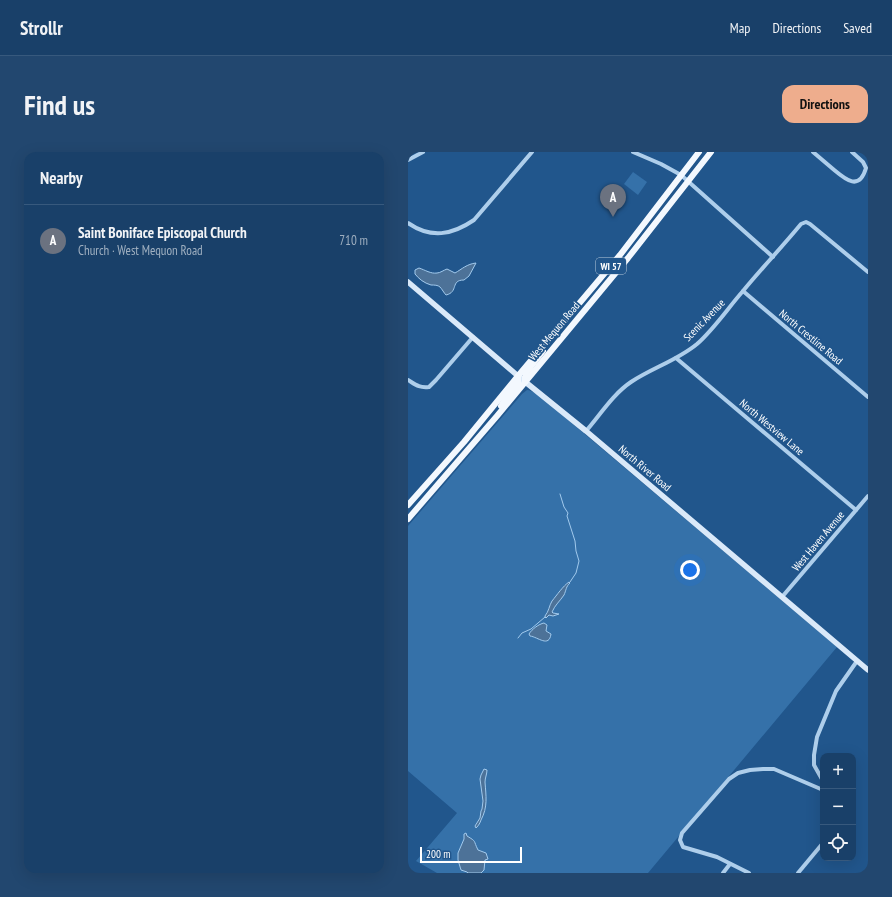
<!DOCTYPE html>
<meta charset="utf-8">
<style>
:root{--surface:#194069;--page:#22476f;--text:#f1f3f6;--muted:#9fafc0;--line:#37597d;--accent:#eead8d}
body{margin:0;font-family:"PT Sans Narrow",sans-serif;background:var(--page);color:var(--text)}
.controls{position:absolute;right:12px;bottom:12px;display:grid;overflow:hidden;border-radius:8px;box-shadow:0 4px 16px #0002}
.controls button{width:36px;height:36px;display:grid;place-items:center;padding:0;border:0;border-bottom:1px solid var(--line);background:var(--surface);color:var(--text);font:20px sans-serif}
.scale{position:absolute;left:12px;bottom:10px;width:102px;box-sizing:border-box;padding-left:4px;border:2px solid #fff;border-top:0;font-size:11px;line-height:14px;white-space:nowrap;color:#fff;-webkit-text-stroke:3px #21568c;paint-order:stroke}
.you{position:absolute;left:282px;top:418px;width:14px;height:14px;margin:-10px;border:3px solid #fff;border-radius:50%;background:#1a73e8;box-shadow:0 0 0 6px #1a73e833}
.badge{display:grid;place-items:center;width:26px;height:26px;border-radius:50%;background:var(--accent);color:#fff;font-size:13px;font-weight:700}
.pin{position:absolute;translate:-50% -33px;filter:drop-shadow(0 1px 2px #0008)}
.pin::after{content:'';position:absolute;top:21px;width:14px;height:12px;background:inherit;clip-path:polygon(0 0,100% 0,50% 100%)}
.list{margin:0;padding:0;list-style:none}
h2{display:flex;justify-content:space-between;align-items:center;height:52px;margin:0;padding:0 16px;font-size:17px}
h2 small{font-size:13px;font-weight:400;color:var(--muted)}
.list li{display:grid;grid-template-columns:26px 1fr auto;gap:12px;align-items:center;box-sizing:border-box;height:72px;padding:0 16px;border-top:1px solid var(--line)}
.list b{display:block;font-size:15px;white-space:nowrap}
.list p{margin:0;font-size:13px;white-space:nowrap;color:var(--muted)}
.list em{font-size:13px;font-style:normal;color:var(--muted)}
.icon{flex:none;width:22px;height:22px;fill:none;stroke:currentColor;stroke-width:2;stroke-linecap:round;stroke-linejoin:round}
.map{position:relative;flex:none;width:460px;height:721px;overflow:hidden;border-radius:12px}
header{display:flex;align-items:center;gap:24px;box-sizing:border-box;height:56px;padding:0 20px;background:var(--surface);border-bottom:1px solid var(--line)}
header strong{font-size:19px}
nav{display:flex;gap:22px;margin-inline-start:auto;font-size:14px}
.intro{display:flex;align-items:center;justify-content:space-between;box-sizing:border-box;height:96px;padding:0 24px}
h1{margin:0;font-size:28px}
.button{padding:10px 18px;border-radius:12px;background:var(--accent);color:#111;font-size:14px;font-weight:700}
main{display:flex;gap:24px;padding:0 24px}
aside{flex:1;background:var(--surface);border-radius:12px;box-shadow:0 4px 16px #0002}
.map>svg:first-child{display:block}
.green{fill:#3571a9}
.water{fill:#4d7298;stroke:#a2caed}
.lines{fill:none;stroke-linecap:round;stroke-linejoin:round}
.stream{stroke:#a2caed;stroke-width:1}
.street{stroke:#aeceeb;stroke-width:4}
.secondary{stroke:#dae9f9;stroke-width:5.5}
.primary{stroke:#f3f8fe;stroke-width:6}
.labels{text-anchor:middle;stroke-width:3.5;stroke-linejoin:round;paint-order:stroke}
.shield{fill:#21568c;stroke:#bcccdc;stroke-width:1}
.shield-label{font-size:10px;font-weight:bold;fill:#fff}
.street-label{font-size:11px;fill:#fff;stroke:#21568c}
</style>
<header>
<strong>Strollr</strong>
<nav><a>Map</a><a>Directions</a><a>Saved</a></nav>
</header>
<div class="intro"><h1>Find us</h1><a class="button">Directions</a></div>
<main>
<aside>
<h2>Nearby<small></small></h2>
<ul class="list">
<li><span class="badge" style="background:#6b7280">A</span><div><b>Saint Boniface Episcopal Church</b><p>Church · West Mequon Road</p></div><em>710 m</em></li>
</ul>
</aside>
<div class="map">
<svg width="460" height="721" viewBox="0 0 460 721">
<rect width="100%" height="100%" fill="#21568c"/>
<g class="green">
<polygon points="225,20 239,30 230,43 216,32"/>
<path d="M119,238C129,239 145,255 153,262L429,495L240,721H29L8,709L49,661L0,619V374L114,242Z"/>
</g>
<g class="water">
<path d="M68,111L61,124L56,128C42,128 51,140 38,143C36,141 34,137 32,135C30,133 26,133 23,133C16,131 11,127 7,122V118L11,116C17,118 23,122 29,121C32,121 36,118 39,117L47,121C54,117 59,112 68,111Z"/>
<path d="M161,430L162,431C158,434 158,439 156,443C152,449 147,453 144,460L145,461L151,462L145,464L141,463L138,466L137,465V464C141,459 141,454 144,449C149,443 155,434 161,430Z"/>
<path d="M136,471L139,473L138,479L143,482C141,496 130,485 122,484L121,482C124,477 131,472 136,471Z"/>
<path d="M76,617L79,618C79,622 77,626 77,630C78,644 80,655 73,668C72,671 71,673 68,676L67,674L72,666L73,659L74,657L75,649L72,627L73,623Z"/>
<path d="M58,681L59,684C69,690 65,688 70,698L78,701L80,707L77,708L76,718L73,721H60L59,720L53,718L50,708V701L56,687V682Z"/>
</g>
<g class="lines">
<g class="stream">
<polyline points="152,342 156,355 160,361 159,364 167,389 168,399 171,409 168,421 162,430"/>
<polyline points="110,486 114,481 123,477 137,465"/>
</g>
<g class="street">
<polyline points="225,0 253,12 273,23 365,105"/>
<path d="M405,0C412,6 418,11 425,17C437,27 451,40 458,16L455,10L444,0"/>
<polyline points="0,8 15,0"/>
<path d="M0,71C23,87 44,83 66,68L124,0"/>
<polyline points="335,139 460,245"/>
<polyline points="268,206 448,358"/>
<path d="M0,228C8,233 11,236 21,235L28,228L65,185"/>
<path d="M178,279C192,263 205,242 223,230C244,216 270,208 289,192C306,177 320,156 335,139C354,116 374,95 393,72L398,70L402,72L460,120"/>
<polyline points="374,445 460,344"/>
<polyline points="415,629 406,613 406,603 409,585 428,539 449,509"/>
<polyline points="315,721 322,712"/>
<polyline points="341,721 309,705 275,695 272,688 274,681 321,627 330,621 342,618 355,617 366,617 415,638"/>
<polyline points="390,721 415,691"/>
</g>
<polyline class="secondary" points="0,130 110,224 178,279 460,518"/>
<g class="primary">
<polyline points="117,230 117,225 118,221 135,199"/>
<polyline points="93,254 98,246 110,232 110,224"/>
<polyline points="0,353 56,290 110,224 212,103 291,0"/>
<polyline points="0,367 89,264 220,106 303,0"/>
</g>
</g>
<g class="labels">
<rect class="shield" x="188" y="106" width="30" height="16" rx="3"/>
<g class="shield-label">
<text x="203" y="118">WI 57</text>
</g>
<g class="street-label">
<text transform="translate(296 168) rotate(-46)" y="4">Scenic Avenue</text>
<text transform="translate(146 179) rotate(-50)" y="4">West Mequon Road</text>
<text transform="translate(403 185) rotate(40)" y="4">North Crestline Road</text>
<text transform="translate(364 275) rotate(40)" y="4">North Westview Lane</text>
<text transform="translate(237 316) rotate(40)" y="4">North River Road</text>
<text transform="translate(410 389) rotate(-50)" y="4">West Haven Avenue</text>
</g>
</g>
</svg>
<div class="controls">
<button>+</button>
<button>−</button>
<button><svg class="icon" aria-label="locate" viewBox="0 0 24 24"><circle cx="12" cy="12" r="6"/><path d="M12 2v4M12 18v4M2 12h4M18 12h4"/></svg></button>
</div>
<div class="scale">200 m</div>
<div class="you"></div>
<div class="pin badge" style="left:205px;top:65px;background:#6b7280">A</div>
</div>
</main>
